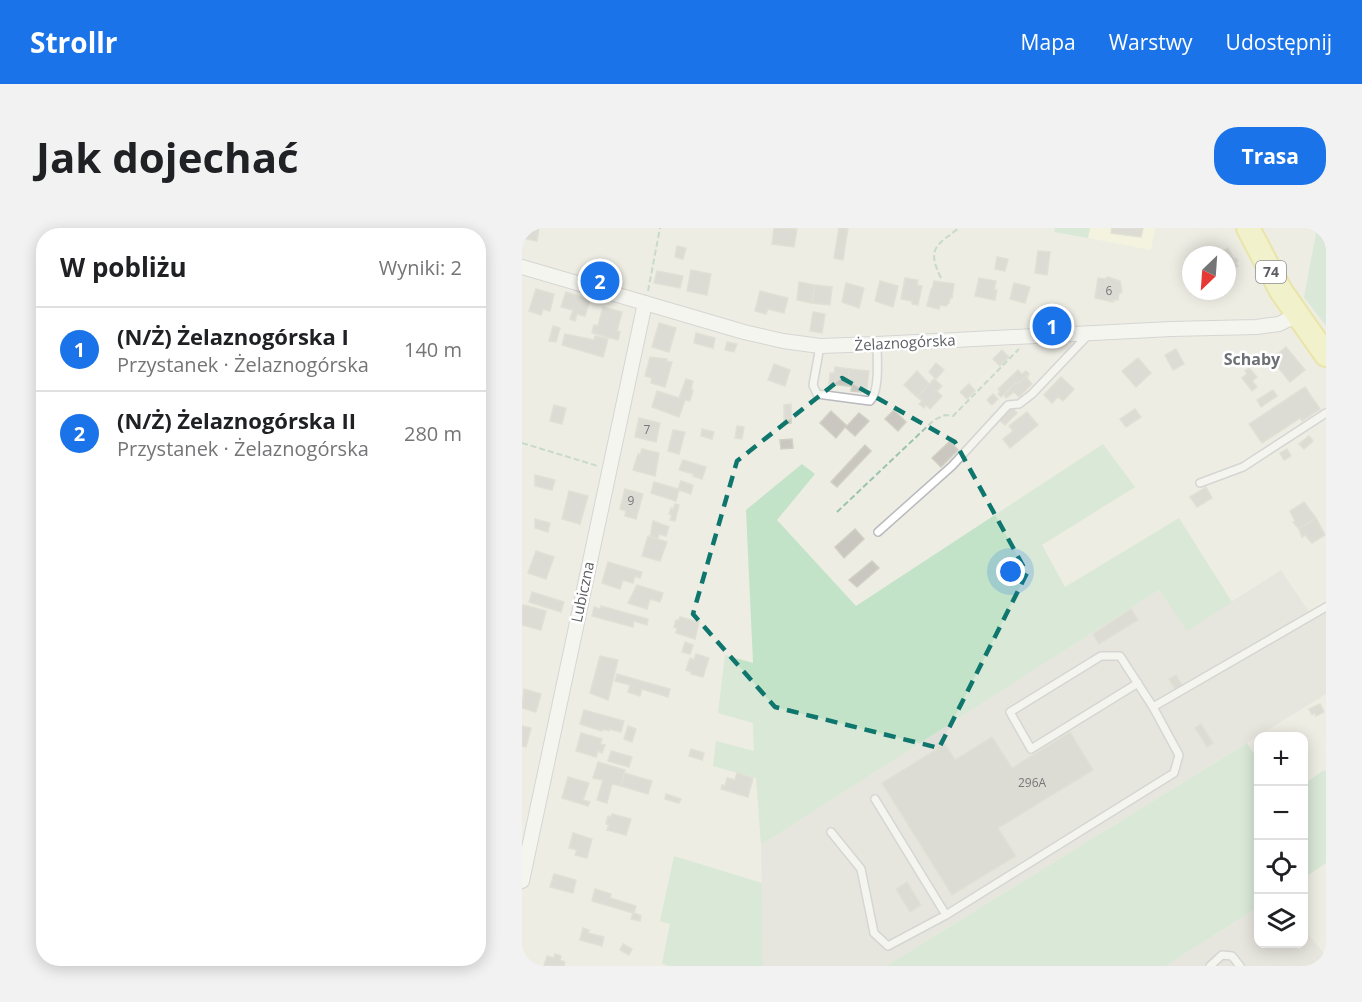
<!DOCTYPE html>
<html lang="pl">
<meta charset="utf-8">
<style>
:root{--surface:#fff;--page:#f2f2f2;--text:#202124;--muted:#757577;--line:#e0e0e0;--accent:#1a73e8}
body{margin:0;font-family:"Open Sans",sans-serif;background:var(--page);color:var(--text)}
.controls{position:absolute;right:18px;bottom:18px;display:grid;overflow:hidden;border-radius:12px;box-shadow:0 3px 15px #0003}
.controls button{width:54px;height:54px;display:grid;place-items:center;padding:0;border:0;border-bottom:2px solid var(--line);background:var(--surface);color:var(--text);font:30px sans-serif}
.compass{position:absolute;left:660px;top:18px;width:54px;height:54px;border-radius:50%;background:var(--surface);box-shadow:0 3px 15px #0003;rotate:205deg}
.you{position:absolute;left:489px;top:344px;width:21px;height:21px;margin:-15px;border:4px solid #fff;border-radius:50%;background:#1a73e8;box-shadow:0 0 0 9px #1a73e833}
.badge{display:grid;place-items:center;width:39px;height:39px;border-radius:50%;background:var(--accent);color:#fff;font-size:20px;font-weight:700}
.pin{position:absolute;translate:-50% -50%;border:3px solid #fff;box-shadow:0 2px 6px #0006}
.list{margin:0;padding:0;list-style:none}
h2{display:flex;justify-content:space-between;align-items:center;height:78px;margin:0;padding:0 24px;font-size:26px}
h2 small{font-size:20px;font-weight:400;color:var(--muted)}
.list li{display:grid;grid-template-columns:39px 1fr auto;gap:18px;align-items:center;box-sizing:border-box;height:84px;padding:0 24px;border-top:2px solid var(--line)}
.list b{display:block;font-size:22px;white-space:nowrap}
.list p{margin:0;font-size:20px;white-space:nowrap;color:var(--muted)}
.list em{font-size:20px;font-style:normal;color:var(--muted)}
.icon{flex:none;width:33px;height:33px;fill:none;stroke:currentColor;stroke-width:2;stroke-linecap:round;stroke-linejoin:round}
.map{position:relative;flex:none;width:804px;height:738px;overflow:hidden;border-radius:24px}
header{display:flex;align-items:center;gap:36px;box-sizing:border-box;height:84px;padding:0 30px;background:var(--accent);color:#fff}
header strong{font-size:28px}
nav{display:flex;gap:33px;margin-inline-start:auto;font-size:21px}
.intro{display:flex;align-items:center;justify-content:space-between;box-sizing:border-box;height:144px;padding:0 36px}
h1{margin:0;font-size:42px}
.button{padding:15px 27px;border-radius:24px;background:var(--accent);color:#fff;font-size:21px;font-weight:700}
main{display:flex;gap:36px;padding:0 36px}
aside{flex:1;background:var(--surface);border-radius:24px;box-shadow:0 3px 15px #0003}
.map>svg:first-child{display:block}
.commercial{fill:#fbfadb}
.industrial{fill:#dfded8}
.green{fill:#c2e3c8}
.building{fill:#c9c7c0;stroke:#d2d0c3;stroke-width:1.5}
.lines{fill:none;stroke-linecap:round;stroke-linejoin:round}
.service-casing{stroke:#b9babf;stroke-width:10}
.minor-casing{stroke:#b9babf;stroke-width:16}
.primary-casing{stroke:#e7da63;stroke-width:26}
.path{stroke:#9cc3af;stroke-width:2;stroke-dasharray:6 3;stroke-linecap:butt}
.service{stroke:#fff;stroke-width:7}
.minor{stroke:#fff;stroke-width:14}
.primary{stroke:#f7f9ad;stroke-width:22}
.marked{fill:none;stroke:#0f766e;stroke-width:4.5;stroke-dasharray:12 8;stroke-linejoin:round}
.labels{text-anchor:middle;stroke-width:5;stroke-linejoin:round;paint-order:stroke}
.number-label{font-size:12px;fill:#77787a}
.shield{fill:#fff;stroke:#8d8e92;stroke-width:1.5}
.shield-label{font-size:14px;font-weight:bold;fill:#5c5e63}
.street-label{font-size:15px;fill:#5c5e63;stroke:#fff}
.neighbourhood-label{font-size:16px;font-weight:bold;fill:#6d7075;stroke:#fff}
</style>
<header>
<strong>Strollr</strong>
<nav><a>Mapa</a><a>Warstwy</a><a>Udostępnij</a></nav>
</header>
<div class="intro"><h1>Jak dojechać</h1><a class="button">Trasa</a></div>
<main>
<aside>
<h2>W pobliżu<small>Wyniki: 2</small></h2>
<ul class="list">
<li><span class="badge">1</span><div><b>(N/Ż) Żelaznogórska I</b><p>Przystanek · Żelaznogórska</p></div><em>140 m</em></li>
<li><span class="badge">2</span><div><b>(N/Ż) Żelaznogórska II</b><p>Przystanek · Żelaznogórska</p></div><em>280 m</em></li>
</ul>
</aside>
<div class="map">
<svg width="804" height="738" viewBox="0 0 804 738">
<rect width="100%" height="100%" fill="#edede4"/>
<polygon class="commercial" points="568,0 633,0 629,22 566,10"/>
<g class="industrial">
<polygon points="759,342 790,388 804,379 804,466 364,738 241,738 239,617 637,362 665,402"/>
<polygon points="736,679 736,716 782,716 782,701 804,728 804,738 644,738"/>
</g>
<g class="green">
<polygon points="533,0 568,0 566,10 532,4"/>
<polygon points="795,0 804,0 804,98 782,69"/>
<polygon points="581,216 613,259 520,317 543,359 657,290 710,374 665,403 637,362 239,617 234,550 191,538 194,513 232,523 231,495 196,485 203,427 231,435 224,282 280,236 293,246 255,292 334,378"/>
<polygon points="725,515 736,532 736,679 644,738 364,738"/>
<polygon points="802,542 804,544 804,635 782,650 782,556"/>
<polygon points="152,628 240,655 241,738 146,738 140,735 148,696 138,693"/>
</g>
<g class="building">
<polygon points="0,0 17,0 15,13 0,10"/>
<polygon points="252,0 275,1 272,19 250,16"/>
<polygon points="317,0 326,0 321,32 312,30"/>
<polygon points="590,0 621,0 619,9 589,5"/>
<polygon points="155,18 164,20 161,31 153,29"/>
<polygon points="706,20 712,31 714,30 716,33 714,35 716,38 708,43 705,38 705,27 699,27 697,25"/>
<polygon points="516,23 528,24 525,47 513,45"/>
<polygon points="475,29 486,31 483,43 473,41"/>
<polygon points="169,42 189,46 185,67 165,63"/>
<polygon points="135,43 161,48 158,60 132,55"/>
<polygon points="586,49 598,53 600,64 597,66 596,72 591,72 591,74 573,70 576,50 583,51"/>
<polygon points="383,50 396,52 395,57 400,58 396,77 390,76 390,73 379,71"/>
<polygon points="457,50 474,53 472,62 475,62 473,72 453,68"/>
<polygon points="358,53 376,58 371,79 353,73"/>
<polygon points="412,53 432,56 430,70 428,70 427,75 424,78 418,77 417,81 405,78 409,61 410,61"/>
<polygon points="277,54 293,57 290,75 275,72"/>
<polygon points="324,55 342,60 337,80 320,74"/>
<polygon points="492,55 508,59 503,75 488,71"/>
<polygon points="293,57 310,59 308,77 290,75"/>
<polygon points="14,61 32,66 28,83 21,81 19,87 7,83"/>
<polygon points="238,63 266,70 262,85 246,81 244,86 233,83"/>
<polygon points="44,64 68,72 63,88 55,86 53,93 48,91 51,82 39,79"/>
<polygon points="81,79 100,84 95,103 98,104 96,112 70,105 72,97 76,98"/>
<polygon points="291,84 303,86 300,105 288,103"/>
<polygon points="137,95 154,100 147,124 130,119"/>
<polygon points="31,98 38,100 34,114 27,113"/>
<polygon points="174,105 193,110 191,120 172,115"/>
<polygon points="43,106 72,112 73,108 86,111 81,129 40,117"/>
<polygon points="205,114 215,116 212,124 203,122"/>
<polygon points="764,119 783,142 768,154 749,131"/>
<polygon points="654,121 662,136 651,142 643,127"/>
<polygon points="480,122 487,129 478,138 471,131"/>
<polygon points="128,129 145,131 144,133 150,134 143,159 129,155 130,150 123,148"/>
<polygon points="616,130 629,145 614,159 600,143"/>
<polygon points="414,135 422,142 414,151 407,144"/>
<polygon points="252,136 268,142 263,158 246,152"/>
<polygon points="313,139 327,141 326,158 307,156 308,145 312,145"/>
<polygon points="727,140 735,149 730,153 735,159 730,163 720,150 725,146 723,143"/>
<polygon points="327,141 347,143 345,160 339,159 339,164 329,163 330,158 326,158"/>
<polygon points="496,142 500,146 504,143 507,146 495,156 493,155 479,169 476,166 478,164 476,161"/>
<polygon points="395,143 407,156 395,169 382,157"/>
<polygon points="507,146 505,150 510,156 497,169 492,164 484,170 482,167 493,155 495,156"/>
<polygon points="539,149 552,161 541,173 536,169 530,175 522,167"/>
<polygon points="164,151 171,153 169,161 171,162 168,173 163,172 157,189 130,179 135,163 157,170"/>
<polygon points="412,151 420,158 415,163 420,168 408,181 404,177 402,180 397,176 400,173 395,169"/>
<polygon points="447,156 453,163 445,171 438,164"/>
<polygon points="783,159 798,181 780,193 778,190 740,215 727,196"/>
<polygon points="751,162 755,168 739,179 735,172"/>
<polygon points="471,166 476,171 470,177 465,172"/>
<polygon points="269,176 269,195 262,196 262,177"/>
<polygon points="32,177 44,180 40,196 28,193"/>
<polygon points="489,178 495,185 483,197 476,191"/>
<polygon points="613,181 619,189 604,199 598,191"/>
<polygon points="372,182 384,194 376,203 363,191"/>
<polygon points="309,183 325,198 337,185 347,193 333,208 323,199 314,210 298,195"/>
<polygon points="505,184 516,197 488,220 481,211 491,203 487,198"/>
<polygon points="117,190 138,195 134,214 113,209"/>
<polygon points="215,198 222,199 220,211 213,210"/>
<polygon points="180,201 192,204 190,211 179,208"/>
<polygon points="151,202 163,204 157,226 146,223"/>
<polygon points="787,208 791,213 782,221 777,216"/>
<polygon points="270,211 271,220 259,221 258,212"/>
<polygon points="428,213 436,222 419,239 410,230"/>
<polygon points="343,217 349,223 315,259 309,254"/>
<polygon points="120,221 137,225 133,248 111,242 116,226 118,227"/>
<polygon points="765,221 769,228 762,232 758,225"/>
<polygon points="161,232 184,239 180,251 171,248 172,246 157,242"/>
<polygon points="13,247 33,252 30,262 13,258"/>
<polygon points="159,253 171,257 169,266 157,262 154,273 129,265 132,254 156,261"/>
<polygon points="684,259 690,270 675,279 668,269"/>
<polygon points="103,261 121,266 114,291 103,288 104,283 98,281"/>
<polygon points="47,263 66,268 58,296 40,291"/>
<polygon points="782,274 794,290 777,301 771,294 773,293 768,283"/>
<polygon points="153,276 157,277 153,293 148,292 150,287 147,286 149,280 151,281"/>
<polygon points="794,290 803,307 790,315 783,307 780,309 777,301"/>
<polygon points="13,291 28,295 26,304 13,300"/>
<polygon points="131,293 147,299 144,308 137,306 136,311 128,309"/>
<polygon points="333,301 342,311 322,330 313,319"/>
<polygon points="126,308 145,314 138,333 120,328"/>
<polygon points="14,323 32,329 24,351 6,345"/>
<polygon points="350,333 357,340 335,359 327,352"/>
<polygon points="86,334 120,344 118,350 113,348 111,355 101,352 98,361 80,355"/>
<polygon points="115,357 141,365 138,374 128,371 125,381 106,375"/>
<polygon points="10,364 42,374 39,384 7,374"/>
<polygon points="2,377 24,383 19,402 0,397 0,378"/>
<polygon points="79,378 126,391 125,397 112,393 111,399 70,388 72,379 78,381"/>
<polygon points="609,381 616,392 577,416 571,406"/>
<polygon points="158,389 177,394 173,411 154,405 155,400 152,399 154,392 157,392"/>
<polygon points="163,414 171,417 168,426 160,424"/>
<polygon points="174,426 187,430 181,449 169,446 169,444 164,442 168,430 172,432"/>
<polygon points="78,428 96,432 86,472 68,465"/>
<polygon points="95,446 148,461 146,469 120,461 118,468 106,464 108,457 93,453"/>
<polygon points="654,447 660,457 653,461 647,451"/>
<polygon points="2,461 19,466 14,484 0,480"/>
<polygon points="798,476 802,484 794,488 793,485 790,487 787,481"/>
<polygon points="62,482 102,493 99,504 87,501 87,503 81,501 80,503 58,496"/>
<polygon points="679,496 691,515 685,519 673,500"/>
<polygon points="0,498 9,500 4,519 0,518"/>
<polygon points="106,498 114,501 110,514 102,511"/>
<polygon points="548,504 571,542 476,600 494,628 430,667 360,555 423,516 433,532 470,509 490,540"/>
<polygon points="59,505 80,511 78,516 83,517 80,525 76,523 74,529 54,523"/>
<polygon points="169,521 182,525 180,532 167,528"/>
<polygon points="89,523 110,529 107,539 86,533"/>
<polygon points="76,534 103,542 99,558 90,556 85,575 75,572 81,552 71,550"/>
<polygon points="102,545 130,553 126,566 99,558"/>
<polygon points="215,545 231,550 226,569 199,561 200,557 203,558 205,550 213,552"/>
<polygon points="46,549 67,555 61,572 68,574 66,578 40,570"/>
<polygon points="144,566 159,571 157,575 143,571"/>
<polygon points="90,586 109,591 104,607 85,602 87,597 84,596 86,588 89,589"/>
<polygon points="51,605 70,611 65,630 53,627 55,622 47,620"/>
<polygon points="32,646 54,652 51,665 28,659"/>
<polygon points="385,654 399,677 388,684 374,661"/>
<polygon points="73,661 89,666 88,670 114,678 112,685 119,688 118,693 109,691 111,685 70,673"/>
<polygon points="61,700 67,702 66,705 82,709 80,718 58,712"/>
<polygon points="101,716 110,721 107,727 98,722"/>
<polygon points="33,726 39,728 38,732 43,734 42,738 22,738 25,728 32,730"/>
</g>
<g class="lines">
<g class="service-casing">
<g id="service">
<path d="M298,118L291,157L295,166L348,173C358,163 355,131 355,116"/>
<polyline points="678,255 721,239 804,185"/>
<polyline points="356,304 430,238 486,177 497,176 510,166 566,107"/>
<polyline points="616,455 509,521 488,484 579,428 598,428 631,479"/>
<polyline points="353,571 424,687"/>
<polyline points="309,604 339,641 352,705 366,718 424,687 652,545 657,527 631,479 804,379"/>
<polyline points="688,738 700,727 710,728 718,738"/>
</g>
</g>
<g class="minor-casing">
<g id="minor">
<polyline points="0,39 222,104 261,113 298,118 355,116 649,101 734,99 757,96 775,87"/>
<polyline points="0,653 123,75"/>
</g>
</g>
<g class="primary-casing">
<polyline id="primary" points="726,0 759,63 804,127"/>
</g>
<g class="path">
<path d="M419,50C404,20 415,17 437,0"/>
<polyline points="126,63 138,0"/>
<polyline points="0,215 76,238"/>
<polyline points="315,284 412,192 423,187 431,188 497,121"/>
</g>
<use href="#service" class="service"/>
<use href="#minor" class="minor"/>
<use href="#primary" class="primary"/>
</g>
<path d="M0 0H804V738H0ZM320,150L433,214L505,345L417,520L253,479L171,386L215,233Z" fill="#edede4" fill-opacity=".55" fill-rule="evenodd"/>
<path class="marked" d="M320,150L433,214L505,345L417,520L253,479L171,386L215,233Z"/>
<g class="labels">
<g class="number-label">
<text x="587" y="67">6</text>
<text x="125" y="206">7</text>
<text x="109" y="277">9</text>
<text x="510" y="559">296A</text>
</g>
<rect class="shield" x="734" y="33" width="30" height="22" rx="4.5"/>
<g class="shield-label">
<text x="749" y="49">74</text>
</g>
<g class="street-label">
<text transform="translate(383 115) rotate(-3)" y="5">Żelaznogórska</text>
<text transform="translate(61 364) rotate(-78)" y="5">Lubiczna</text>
</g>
<g class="neighbourhood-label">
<text x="730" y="137">Schaby</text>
</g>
</g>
</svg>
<div class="controls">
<button>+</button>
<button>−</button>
<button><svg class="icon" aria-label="locate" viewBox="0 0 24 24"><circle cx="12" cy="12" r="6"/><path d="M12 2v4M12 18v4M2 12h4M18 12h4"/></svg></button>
<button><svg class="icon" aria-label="layers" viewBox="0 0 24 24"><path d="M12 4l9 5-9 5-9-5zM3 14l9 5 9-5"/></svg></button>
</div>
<svg class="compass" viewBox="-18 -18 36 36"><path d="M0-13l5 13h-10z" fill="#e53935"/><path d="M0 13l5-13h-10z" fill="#757577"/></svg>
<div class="you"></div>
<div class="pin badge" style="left:530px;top:98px">1</div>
<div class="pin badge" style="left:78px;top:53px">2</div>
</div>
</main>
